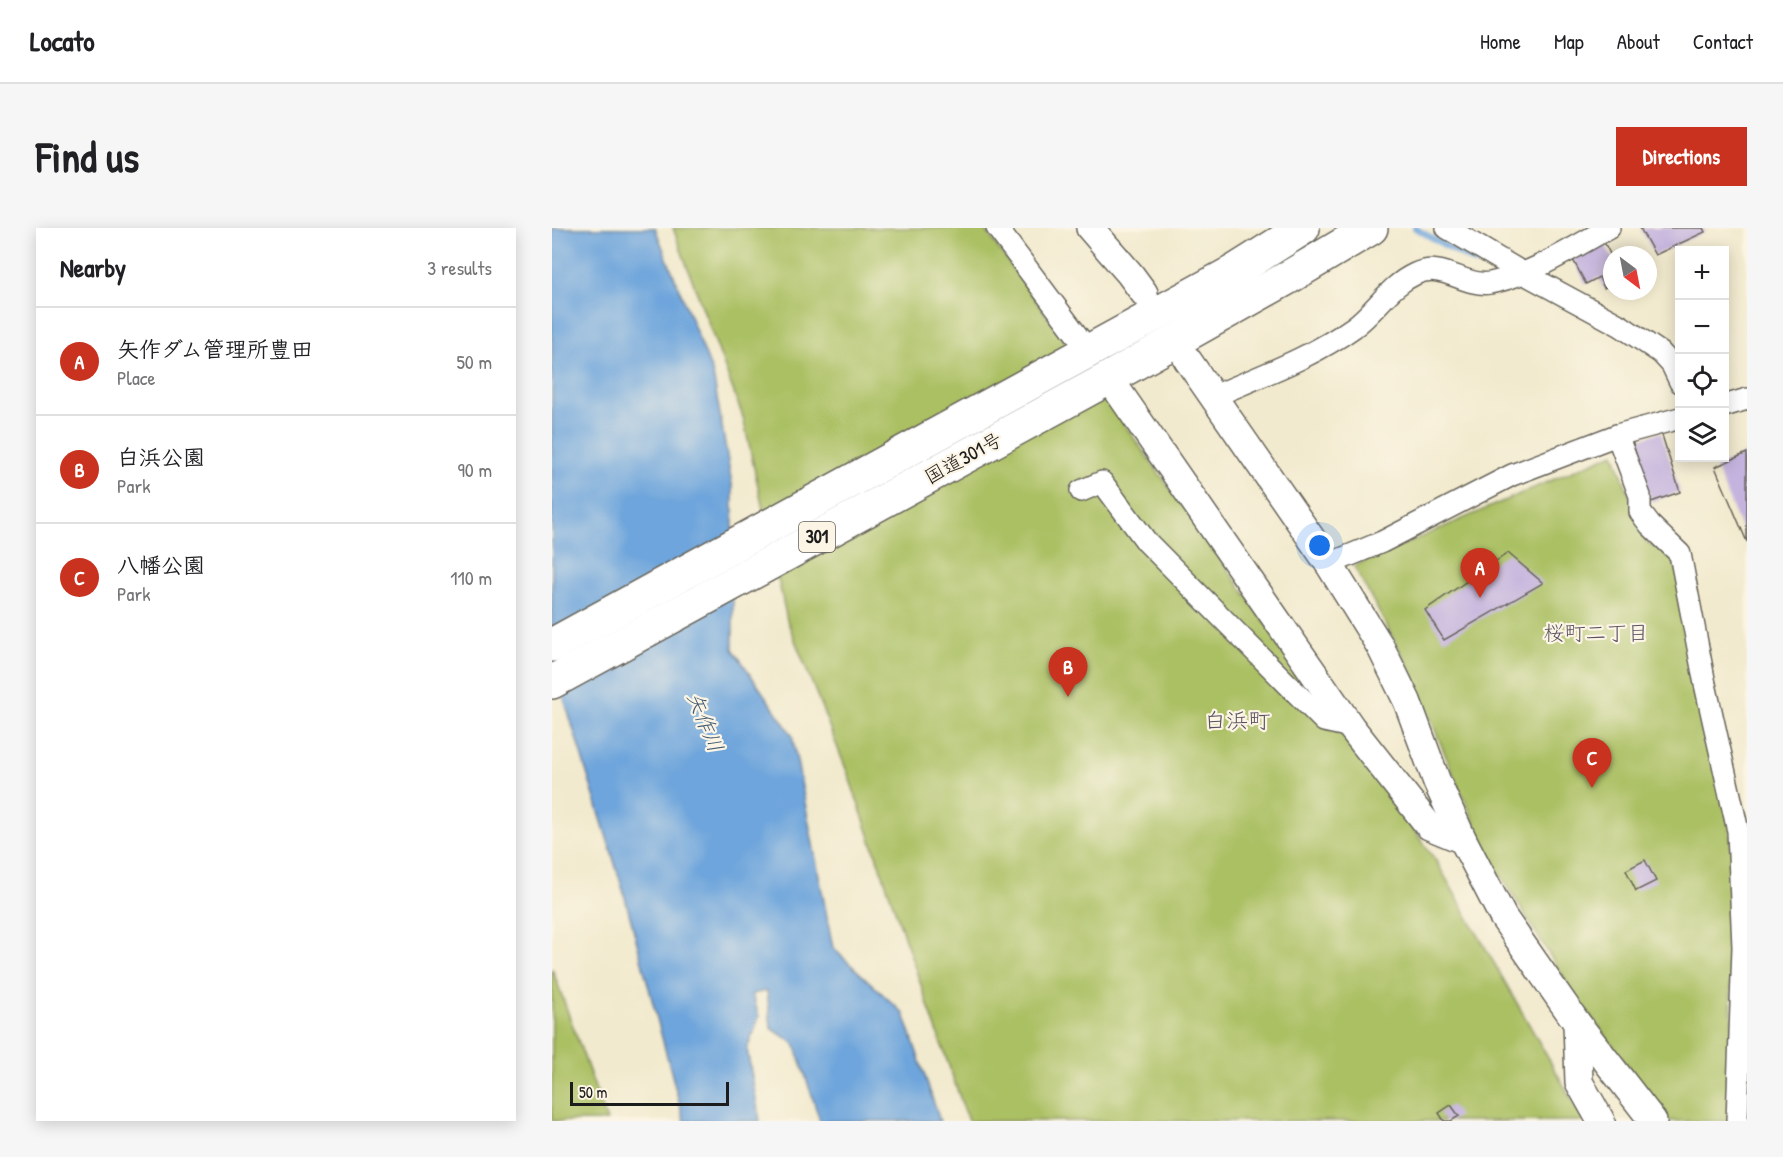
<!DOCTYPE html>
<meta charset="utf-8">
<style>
:root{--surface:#fff;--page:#f6f6f6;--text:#202124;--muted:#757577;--line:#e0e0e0;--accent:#c8321e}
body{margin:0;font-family:"Patrick Hand","Klee One",sans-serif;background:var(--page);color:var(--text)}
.controls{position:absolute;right:18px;top:18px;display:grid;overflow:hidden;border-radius:0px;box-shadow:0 3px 15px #0003}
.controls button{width:54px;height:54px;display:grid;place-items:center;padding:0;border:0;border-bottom:2px solid var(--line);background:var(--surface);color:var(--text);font:30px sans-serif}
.compass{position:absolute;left:1051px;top:18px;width:54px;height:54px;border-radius:50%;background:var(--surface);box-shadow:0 3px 15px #0003;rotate:148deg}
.scale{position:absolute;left:18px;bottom:15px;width:159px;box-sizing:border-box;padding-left:6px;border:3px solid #1c1c1c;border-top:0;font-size:16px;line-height:21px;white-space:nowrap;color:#1c1c1c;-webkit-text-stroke:4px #fcf5e5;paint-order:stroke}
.you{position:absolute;left:768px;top:318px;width:21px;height:21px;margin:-15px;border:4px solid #fff;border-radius:50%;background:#1a73e8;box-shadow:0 0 0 9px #1a73e833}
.badge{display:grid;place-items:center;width:39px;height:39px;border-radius:50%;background:var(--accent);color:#fff;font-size:20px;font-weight:700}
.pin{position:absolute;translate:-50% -50px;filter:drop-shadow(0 2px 3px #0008)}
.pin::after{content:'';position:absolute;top:32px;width:21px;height:18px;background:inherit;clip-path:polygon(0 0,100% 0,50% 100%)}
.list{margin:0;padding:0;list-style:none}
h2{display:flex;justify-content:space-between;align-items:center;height:78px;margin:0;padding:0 24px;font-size:26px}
h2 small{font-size:20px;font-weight:400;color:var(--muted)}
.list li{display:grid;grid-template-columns:39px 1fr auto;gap:18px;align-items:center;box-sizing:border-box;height:108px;padding:0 24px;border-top:2px solid var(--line)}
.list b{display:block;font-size:22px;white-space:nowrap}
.list p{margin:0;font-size:20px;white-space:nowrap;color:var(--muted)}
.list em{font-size:20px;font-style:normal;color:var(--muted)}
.icon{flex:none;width:33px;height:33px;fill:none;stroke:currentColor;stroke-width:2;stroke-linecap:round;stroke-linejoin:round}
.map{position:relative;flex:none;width:1195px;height:893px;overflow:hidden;border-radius:0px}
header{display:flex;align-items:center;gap:36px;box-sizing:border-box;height:84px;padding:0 30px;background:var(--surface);border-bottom:2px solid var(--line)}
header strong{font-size:28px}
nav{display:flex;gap:33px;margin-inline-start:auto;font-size:21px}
.intro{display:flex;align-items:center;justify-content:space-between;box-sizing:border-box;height:144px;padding:0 36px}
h1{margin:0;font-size:42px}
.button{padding:15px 27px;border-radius:0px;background:var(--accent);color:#fff;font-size:21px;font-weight:700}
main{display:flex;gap:36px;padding:0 36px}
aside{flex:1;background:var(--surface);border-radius:0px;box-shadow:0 3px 15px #0003}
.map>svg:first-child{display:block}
.green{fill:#abc064;stroke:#646e40;stroke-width:1.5}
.water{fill:#6ea5dc;stroke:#45607c;stroke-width:1.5}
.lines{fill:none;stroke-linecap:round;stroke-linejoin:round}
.stream{stroke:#6ea5dc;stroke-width:6}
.building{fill:#c4b3de}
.minor-casing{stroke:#67645a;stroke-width:24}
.tertiary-casing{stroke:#67645a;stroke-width:30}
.trunk-casing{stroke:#67645a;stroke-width:36}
.minor{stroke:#fff;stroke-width:21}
.tertiary{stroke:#fff;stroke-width:27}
.trunk{stroke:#fff;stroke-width:33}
.labels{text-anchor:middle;stroke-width:4.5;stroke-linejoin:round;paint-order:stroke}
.shield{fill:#fcf5e5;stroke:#5f5d58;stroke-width:1.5}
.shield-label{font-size:18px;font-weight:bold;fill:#1c1c1c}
.street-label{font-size:20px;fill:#1c1c1c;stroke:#fcf5e5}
.neighbourhood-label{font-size:21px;fill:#575160;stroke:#fcf5e5}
.water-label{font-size:21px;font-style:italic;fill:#415a72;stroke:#fcf5e5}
.quarter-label{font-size:22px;fill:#575160;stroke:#fcf5e5}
</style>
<header>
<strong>Locato</strong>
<nav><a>Home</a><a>Map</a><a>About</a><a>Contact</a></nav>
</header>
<div class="intro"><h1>Find us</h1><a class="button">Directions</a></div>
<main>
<aside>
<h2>Nearby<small>3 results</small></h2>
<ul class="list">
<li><span class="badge">A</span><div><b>矢作ダム管理所豊田</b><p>Place</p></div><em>50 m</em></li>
<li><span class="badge">B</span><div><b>白浜公園</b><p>Park</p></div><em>90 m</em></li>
<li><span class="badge">C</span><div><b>八幡公園</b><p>Park</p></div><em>110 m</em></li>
</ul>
</aside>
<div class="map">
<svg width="1195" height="893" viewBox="0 0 1195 893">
<rect width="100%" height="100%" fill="#fcf5e5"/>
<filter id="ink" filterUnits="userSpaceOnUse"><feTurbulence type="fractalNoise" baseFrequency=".0167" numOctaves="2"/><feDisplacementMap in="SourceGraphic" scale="12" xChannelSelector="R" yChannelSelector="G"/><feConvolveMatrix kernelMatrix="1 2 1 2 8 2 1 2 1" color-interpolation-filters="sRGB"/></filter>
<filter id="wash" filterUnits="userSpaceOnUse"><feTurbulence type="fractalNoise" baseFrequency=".008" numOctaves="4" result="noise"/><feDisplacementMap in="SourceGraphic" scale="24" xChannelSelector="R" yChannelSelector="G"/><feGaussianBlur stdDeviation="1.35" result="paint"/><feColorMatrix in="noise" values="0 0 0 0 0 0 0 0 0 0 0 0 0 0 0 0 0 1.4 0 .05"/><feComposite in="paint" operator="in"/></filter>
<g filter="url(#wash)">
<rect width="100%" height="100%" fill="#f2eace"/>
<g class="green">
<polygon points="121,0 432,0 884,633 1032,893 416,893 296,546 235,392 191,189"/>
<polygon points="1062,225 1094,314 1121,329 1169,500 1181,639 1179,764 1183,893 1117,893 1020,763 941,635 904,553 859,443 802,338"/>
<polygon points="0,740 55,893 0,893"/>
</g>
<polygon class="water" points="0,0 103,0 161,146 181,262 181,421 240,507 281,720 352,786 388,893 268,893 243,816 219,800 215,763 200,766 207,788 195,821 208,893 132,893 71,662 0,432"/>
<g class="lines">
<polyline class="stream" points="863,0 923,35"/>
</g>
<g id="blocks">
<g class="building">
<polygon points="1088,0 1151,0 1153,4 1103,27"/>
<polygon points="1052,14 1060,30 1060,56 1052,60 1047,49 1034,56 1019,28"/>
<polygon points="1109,204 1128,264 1099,274 1080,213"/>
<polygon points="1195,225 1195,314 1163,239"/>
<polygon points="956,325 991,355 892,412 873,382"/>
<polygon points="1093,632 1104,653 1084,663 1074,642"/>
<polygon points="899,877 907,888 899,893 892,893 887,885"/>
</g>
</g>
</g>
<g filter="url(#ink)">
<use href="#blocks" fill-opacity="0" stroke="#67645a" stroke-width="1.5"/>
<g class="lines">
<g class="minor-casing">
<g id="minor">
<polyline points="445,0 536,122"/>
<polyline points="895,0 971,45 1069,98 1109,125 1120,137 1128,154"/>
<path d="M660,169C708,148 759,130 802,99C825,82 837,58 863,46C891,33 912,59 938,55C980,47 1020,20 1057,0"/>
<polyline points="1172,178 1195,171"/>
<polyline points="1065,207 1088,268 1088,284 1098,297 1128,326 1153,456 1186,603 1191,719 1185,893"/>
<polyline points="529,263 550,254 594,313 772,493 799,499"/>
<polyline points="777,336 830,314 960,247 1065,207 1128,190"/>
</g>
</g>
<g class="tertiary-casing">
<g id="tertiary">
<polyline points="538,0 578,46 592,65"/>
<polyline points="635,131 777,336 828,418 855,473 885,554 911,612 951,689 1025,795 1101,893"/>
<polyline points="557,150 799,499 877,598 911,612"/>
<polyline points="1025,795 1027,854 1049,893"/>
</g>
</g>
<g class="trunk-casing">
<g id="trunk">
<polyline points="0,417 683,43 751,0"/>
<polyline points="0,454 557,150 737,49 819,0"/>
</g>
</g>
<use href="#minor" class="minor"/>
<use href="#tertiary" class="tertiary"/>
<use href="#trunk" class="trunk"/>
</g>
</g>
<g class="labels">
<rect class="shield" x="247" y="294" width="36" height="30" rx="4.5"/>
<g class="shield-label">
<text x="265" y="315">301</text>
</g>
<g class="street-label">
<text transform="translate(411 230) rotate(-29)" y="7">国道301号</text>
</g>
<g class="neighbourhood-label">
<text x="1044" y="412">桜町二丁目</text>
</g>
<g class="water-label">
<text transform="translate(153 494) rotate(68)" y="7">矢作川</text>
</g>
<g class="quarter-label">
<text x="685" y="500">白浜町</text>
</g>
</g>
</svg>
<div class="controls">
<button>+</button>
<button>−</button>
<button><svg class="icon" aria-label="locate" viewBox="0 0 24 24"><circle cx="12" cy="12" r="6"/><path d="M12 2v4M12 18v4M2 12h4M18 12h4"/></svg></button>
<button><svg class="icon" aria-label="layers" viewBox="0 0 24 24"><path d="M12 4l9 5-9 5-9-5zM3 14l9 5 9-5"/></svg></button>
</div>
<svg class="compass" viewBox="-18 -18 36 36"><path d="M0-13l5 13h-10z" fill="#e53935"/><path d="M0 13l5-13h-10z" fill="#757577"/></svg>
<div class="scale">50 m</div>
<div class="you"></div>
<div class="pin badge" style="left:928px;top:370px">A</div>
<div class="pin badge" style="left:516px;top:469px">B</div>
<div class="pin badge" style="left:1040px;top:560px">C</div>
</div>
</main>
